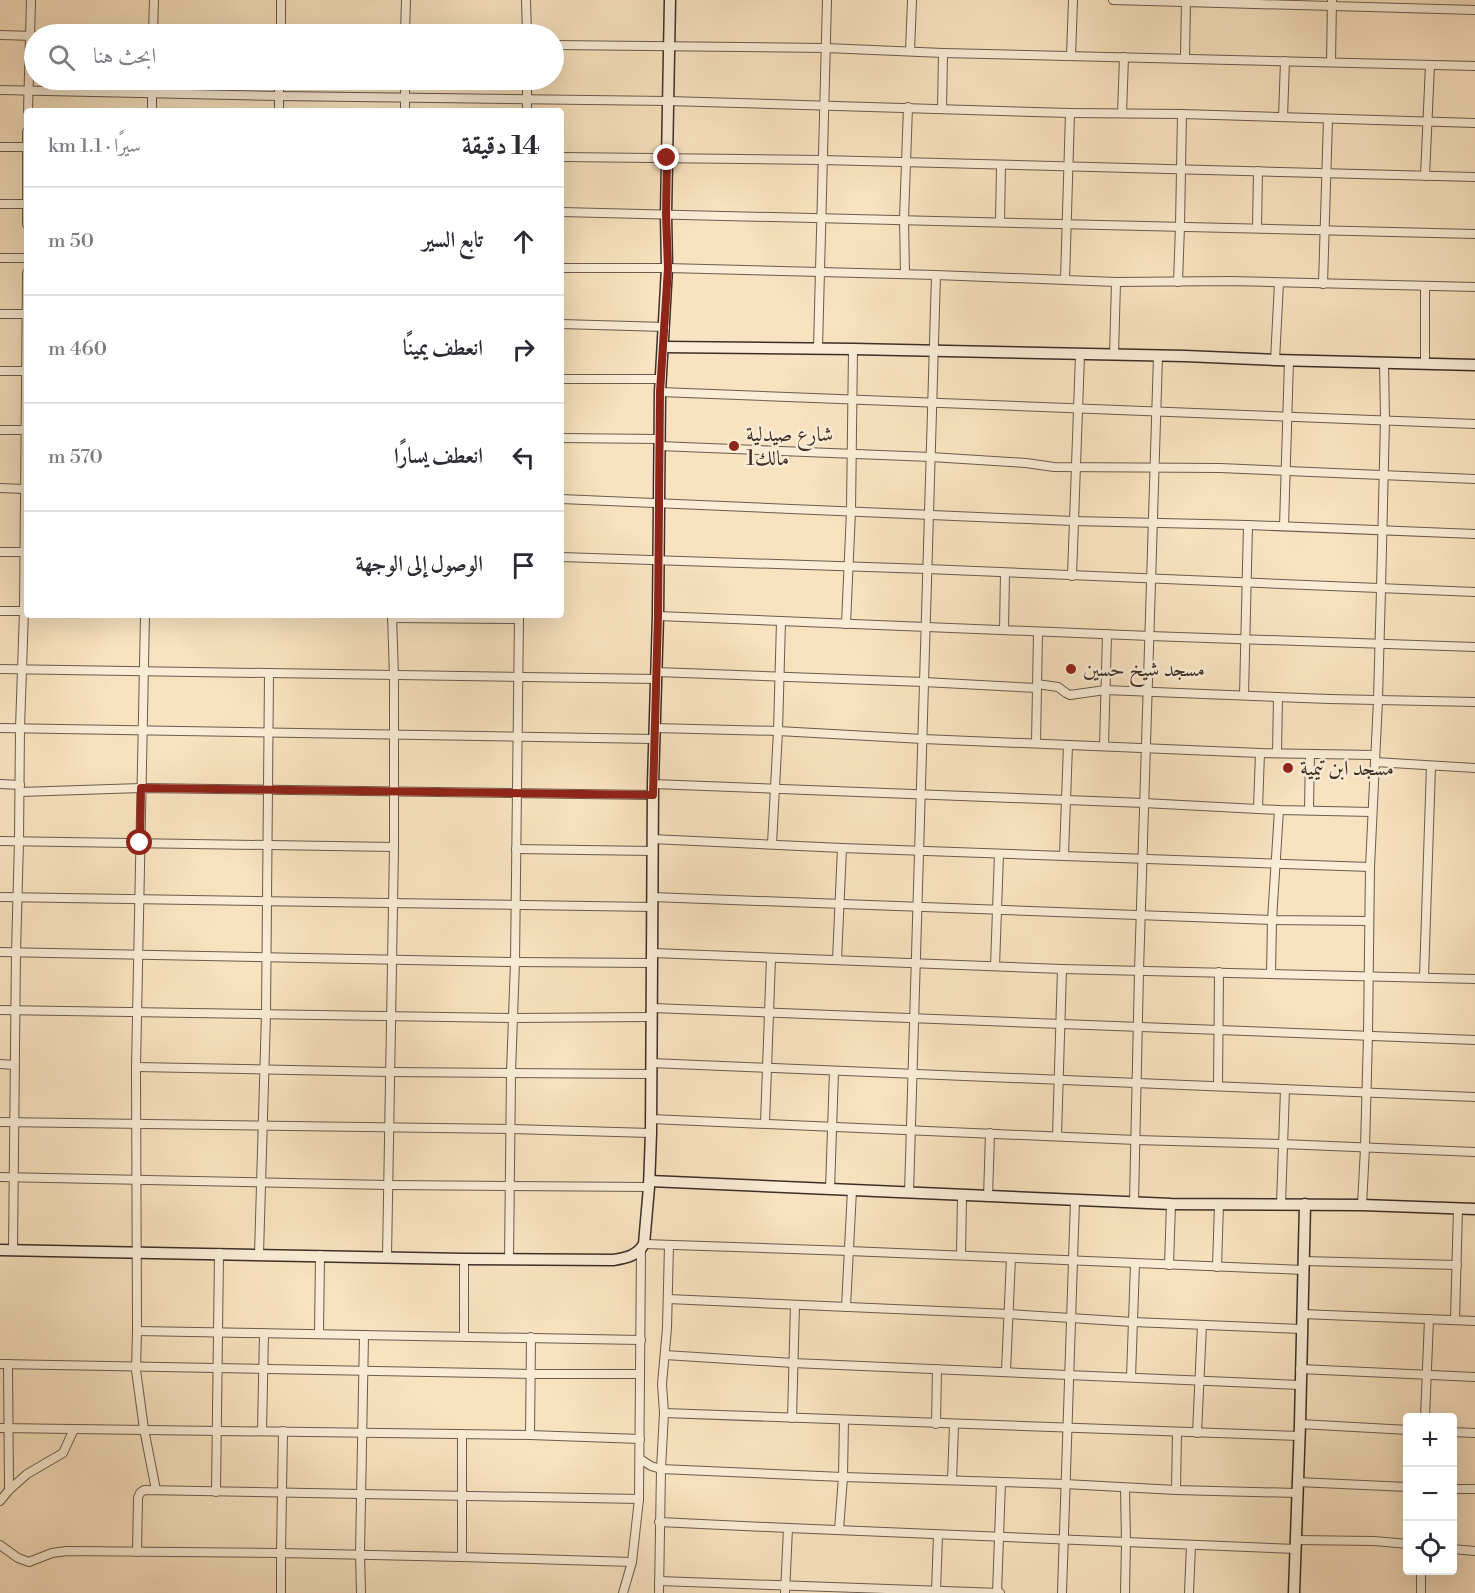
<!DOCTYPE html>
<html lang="ar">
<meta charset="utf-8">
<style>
:root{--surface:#fff;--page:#f7f7f7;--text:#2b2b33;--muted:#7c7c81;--line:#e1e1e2}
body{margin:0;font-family:"Libre Bodoni",Amiri,serif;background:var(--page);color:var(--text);direction:rtl}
.controls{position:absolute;right:18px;bottom:18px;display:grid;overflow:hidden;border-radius:6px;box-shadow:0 6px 24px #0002}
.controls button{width:54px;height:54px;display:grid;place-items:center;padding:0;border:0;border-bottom:2px solid var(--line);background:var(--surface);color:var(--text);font:30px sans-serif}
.stop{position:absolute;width:18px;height:18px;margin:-14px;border:4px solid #8f2418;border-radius:50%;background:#fff}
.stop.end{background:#8f2418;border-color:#fff;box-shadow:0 2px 6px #0008}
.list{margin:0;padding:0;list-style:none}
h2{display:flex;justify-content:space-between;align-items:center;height:78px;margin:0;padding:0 24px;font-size:26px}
h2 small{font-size:20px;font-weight:400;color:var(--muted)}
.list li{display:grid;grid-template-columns:39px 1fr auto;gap:18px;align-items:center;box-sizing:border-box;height:108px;padding:0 24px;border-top:2px solid var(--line)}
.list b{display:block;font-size:22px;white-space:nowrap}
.list em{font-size:20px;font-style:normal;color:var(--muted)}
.icon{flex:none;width:33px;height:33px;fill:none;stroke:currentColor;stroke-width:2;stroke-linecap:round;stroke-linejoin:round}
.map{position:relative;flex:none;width:1475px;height:1593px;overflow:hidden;direction:ltr}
.search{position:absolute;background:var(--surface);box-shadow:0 6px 24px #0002;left:24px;top:24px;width:540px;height:66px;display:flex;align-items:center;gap:15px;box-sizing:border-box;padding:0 21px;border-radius:33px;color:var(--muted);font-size:22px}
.panel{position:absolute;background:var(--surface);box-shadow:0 6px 24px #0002;left:24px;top:108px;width:540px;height:510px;border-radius:6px;direction:rtl}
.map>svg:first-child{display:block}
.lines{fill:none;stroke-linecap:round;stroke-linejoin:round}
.street-casing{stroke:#6c5b4d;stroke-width:10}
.secondary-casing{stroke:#3e2e27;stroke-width:13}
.street{stroke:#faecd5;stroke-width:8}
.secondary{stroke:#faecd5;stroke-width:10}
.route{stroke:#8f2418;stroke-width:8}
.poi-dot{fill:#8f2418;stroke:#faecd5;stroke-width:2}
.labels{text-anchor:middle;stroke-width:5;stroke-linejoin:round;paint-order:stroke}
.poi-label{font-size:21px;fill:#3e2e27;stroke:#faecd5;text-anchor:start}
</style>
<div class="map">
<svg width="1475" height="1593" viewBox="0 0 1475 1593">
<rect width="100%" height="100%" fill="#f8e2bf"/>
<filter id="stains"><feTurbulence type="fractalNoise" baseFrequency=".00333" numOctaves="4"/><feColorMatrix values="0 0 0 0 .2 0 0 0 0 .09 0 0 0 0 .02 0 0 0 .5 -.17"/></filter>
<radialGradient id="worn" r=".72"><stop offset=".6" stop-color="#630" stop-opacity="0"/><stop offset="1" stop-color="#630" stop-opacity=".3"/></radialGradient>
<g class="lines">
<g class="street-casing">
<g id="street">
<polyline points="526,0 527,34"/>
<polyline points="1113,0 1475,10"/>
<polyline points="153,34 154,0"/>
<polyline points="281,34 281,0"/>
<polyline points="405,34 406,0"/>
<polyline points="0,35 34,36"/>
<polyline points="554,45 826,48 943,53 1475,66"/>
<polyline points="910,51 912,0"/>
<polyline points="1071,56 1073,0"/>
<polyline points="1185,58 1186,0"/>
<polyline points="1331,62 1332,0"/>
<polyline points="527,80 527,111"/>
<polyline points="0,90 279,96 668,101 1070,113 1182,114 1475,123"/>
<polyline points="942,109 943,53"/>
<polyline points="28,111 31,0"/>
<polyline points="152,111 152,80"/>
<polyline points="279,111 279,80"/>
<polyline points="405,111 405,80"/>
<polyline points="1122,113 1124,57"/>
<polyline points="1283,117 1285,61"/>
<polyline points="27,132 27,224"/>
<polyline points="0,147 27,147"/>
<polyline points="561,157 822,160 1475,177"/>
<polyline points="1425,176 1430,65"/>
<polyline points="0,204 27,204"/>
<polyline points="561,212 1475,234"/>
<polyline points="1000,222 1001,165"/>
<polyline points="1257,228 1258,171"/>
<polyline points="0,258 27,258"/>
<polyline points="561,268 667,268 936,275 1116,282 1231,281 1475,287"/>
<polyline points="905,274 904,219 908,107"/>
<polyline points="1065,280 1070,113"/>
<polyline points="1178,282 1180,226 1182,114"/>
<polyline points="1323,284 1328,119"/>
<polyline points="1425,286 1425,363"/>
<polyline points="0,314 27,314"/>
<polyline points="561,324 665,327"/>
<polyline points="818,348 827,0"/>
<polyline points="1114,355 1116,282"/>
<polyline points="1275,360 1279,283"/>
<polyline points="0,371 27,371"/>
<polyline points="561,379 660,379"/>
<polyline points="660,392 1475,424"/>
<polyline points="0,430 27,430"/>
<polyline points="561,438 659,439"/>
<polyline points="659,446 931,457 1026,463 1054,467 1220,468 1475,479"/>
<polyline points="0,488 24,489"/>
<polyline points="561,499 1073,521 1248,525 1475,534"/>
<polyline points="1284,526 1289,360"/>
<polyline points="0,552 27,552"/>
<polyline points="561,557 927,569 1475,592"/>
<polyline points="1072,576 1080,355"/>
<polyline points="0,611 24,611"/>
<polyline points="145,615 136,1067 137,1331 136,1370 144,1429 156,1490"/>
<polyline points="658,616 1150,636 1475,647"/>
<polyline points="392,618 519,619"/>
<polyline points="846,624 851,511 853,349"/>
<polyline points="1004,630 1005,573"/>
<polyline points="0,669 656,679"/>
<polyline points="657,672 924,682 1037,688"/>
<polyline points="1037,684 1058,687 1066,693 1070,695 1105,690 1329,699 1475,702"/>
<polyline points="1244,695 1248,525"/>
<polyline points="0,728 654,739"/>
<polyline points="654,728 778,731 923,739 1260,753 1375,755"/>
<polyline points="1036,743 1038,632"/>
<polyline points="1104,746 1107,634"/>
<polyline points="1277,753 1278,697"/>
<polyline points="1375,762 1475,768"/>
<polyline points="0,784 20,785"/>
<polyline points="653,784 1144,803 1279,810 1372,812"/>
<polyline points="20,792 141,788 653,795"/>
<polyline points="1258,808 1260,753"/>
<polyline points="1309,809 1310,754"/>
<polyline points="652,839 842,848 1370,867"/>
<polyline points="0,841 394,847 394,676 392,615"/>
<polyline points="772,844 778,731 781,621"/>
<polyline points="516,849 652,851"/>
<polyline points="1064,855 1068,745"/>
<polyline points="0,897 652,907"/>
<polyline points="652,897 1272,920 1369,921"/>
<polyline points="0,952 515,962 652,963"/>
<polyline points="652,953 1062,969 1475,979"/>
<polyline points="837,960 842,848"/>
<polyline points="995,966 999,854"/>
<polyline points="1271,974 1272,920 1279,810"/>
<polyline points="1424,977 1431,766"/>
<polyline points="652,1008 1475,1040"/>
<polyline points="0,1010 513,1018 651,1017"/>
<polyline points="651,1063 1475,1097"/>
<polyline points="0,1064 14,1065"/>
<polyline points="136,1067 390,1072 651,1074"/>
<polyline points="1218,1086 1219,972"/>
<polyline points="651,1119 1136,1140 1282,1144 1475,1152"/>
<polyline points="0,1122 511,1129 651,1133"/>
<polyline points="765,1123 771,958"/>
<polyline points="1057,1136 1062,969"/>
<polyline points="0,1177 388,1185 649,1187"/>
<polyline points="830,1189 834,1071"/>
<polyline points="909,1193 936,275"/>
<polyline points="988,1197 990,1133"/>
<polyline points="1134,1202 1139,971 1158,356"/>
<polyline points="1281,1204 1285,1089"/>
<polyline points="1362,1205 1365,1148 1368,1035 1370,867 1378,700 1381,589 1385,420 1384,362"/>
<polyline points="644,1244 849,1251 1303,1270"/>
<polyline points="13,1250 16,952 19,841 20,728 24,611 27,273"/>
<polyline points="259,1254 266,1014 269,674"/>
<polyline points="961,1255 962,1196"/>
<polyline points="387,1257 394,847"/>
<polyline points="464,1259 464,1336"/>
<polyline points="509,1260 511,1072 515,962 519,615"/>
<polyline points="1303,1261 1457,1265"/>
<polyline points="1169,1265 1171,1204"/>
<polyline points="1217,1267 1219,1204"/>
<polyline points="668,1299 1009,1314 1133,1322 1301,1329"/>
<polyline points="846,1307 852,1190"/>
<polyline points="1302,1314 1475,1321"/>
<polyline points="1455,1320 1458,1208"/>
<polyline points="137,1331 641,1340"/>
<polyline points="319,1334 320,1255"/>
<polyline points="665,1355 793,1363 1300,1385"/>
<polyline points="0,1364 531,1374 640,1374"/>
<polyline points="8,1364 9,1490"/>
<polyline points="1300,1369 1475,1377"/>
<polyline points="1006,1371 1011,1258"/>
<polyline points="1131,1377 1135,1264"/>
<polyline points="664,1413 1299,1436"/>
<polyline points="792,1418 795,1305"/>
<polyline points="1425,1418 1429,1319"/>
<polyline points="936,1424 937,1369"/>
<polyline points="1300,1424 1408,1430"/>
<polyline points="0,1428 530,1435 640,1439"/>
<polyline points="262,1431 264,1333"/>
<polyline points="1452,1432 1475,1433"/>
<polyline points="1197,1433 1202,1325"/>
<polyline points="530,1435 531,1337"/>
<polyline points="640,1459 651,1466 661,1469 843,1477 1065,1484 1176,1490 1296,1493"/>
<polyline points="952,1480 954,1425"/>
<polyline points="1297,1482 1408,1487"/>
<polyline points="1125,1488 1126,1542 1125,1593"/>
<polyline points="1452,1489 1475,1489"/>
<polyline points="1176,1490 1177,1433"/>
<polyline points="216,1492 219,1253"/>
<polyline points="0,1501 9,1490 27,1474 63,1453 74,1429"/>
<polyline points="659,1522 788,1528 1296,1549"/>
<polyline points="839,1530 843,1477 844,1420"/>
<polyline points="1295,1540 1374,1541 1408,1544"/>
<polyline points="0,1545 18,1558 29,1562 52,1553 67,1551 281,1553 283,1431"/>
<polyline points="1452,1549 1475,1551"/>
<polyline points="137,1552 138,1498 140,1493 144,1490 639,1499"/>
<polyline points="462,1557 632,1562"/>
<polyline points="659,1581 1000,1593"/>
<polyline points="936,1591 938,1535"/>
<polyline points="281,1593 281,1553 462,1557 462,1434"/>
<polyline points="361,1593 360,1554 364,1335"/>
<polyline points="623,1593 632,1562 639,1499 641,1250"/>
<polyline points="659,1593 661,1469 664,1413 662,1384 667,1328 669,1245"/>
<polyline points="785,1593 788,1528"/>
<polyline points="997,1593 1001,1482"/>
<polyline points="1062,1593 1075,1200"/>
<polyline points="1189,1593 1191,1545"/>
<polyline points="1421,1593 1421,1570"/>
</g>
</g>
<g class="secondary-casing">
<g id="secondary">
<polyline points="663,347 853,349 1185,356 1275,360 1475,365"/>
<polyline points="650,1181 1171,1204 1362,1205 1475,1209"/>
<path d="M0,1250L464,1259L613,1260C626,1258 637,1256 644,1244L649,1187L651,1133L653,784L658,616L660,392L667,268L666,214L670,0"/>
<polyline points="1294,1593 1300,1424 1305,1204"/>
</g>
</g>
<use href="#street" class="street"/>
<use href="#secondary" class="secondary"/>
</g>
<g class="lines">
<polyline class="route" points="140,843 141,788 653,795 658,616 660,392 668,268 666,214 667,158"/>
</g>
<g class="poi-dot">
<circle cx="734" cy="446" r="6"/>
<circle cx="1071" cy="669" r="6"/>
<circle cx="1288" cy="768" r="6"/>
</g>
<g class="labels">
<g class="poi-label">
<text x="746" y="441">شارع صيدلية<tspan x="746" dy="24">مالك1</tspan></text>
<text x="1083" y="676">مسجد شيخ حسين</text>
<text x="1300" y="775">مسجد ابن تيمية</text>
</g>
</g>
<rect width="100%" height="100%" filter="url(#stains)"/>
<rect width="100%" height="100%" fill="url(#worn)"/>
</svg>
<div class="controls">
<button>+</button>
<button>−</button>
<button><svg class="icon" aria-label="locate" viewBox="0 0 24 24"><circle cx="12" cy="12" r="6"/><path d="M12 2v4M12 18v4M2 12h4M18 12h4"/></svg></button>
</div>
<div class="stop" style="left:140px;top:843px"></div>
<div class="stop end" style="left:667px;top:158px"></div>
<div class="search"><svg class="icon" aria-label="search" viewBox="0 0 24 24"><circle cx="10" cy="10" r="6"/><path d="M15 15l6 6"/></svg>ابحث هنا</div>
<section class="panel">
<h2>14 دقيقة<small>سيرًا · 1.1 km</small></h2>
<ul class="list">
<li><svg class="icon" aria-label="ahead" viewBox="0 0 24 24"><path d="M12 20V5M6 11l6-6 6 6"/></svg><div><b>تابع السير</b></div><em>50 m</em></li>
<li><svg class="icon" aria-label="right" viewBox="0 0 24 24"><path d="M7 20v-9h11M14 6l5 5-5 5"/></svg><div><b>انعطف يمينًا</b></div><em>460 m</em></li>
<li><svg class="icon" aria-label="left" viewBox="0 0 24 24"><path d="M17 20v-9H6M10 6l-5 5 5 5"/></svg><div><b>انعطف يسارًا</b></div><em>570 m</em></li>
<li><svg class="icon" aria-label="arrive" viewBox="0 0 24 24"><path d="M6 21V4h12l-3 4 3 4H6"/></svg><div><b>الوصول إلى الوجهة</b></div></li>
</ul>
</section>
</div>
